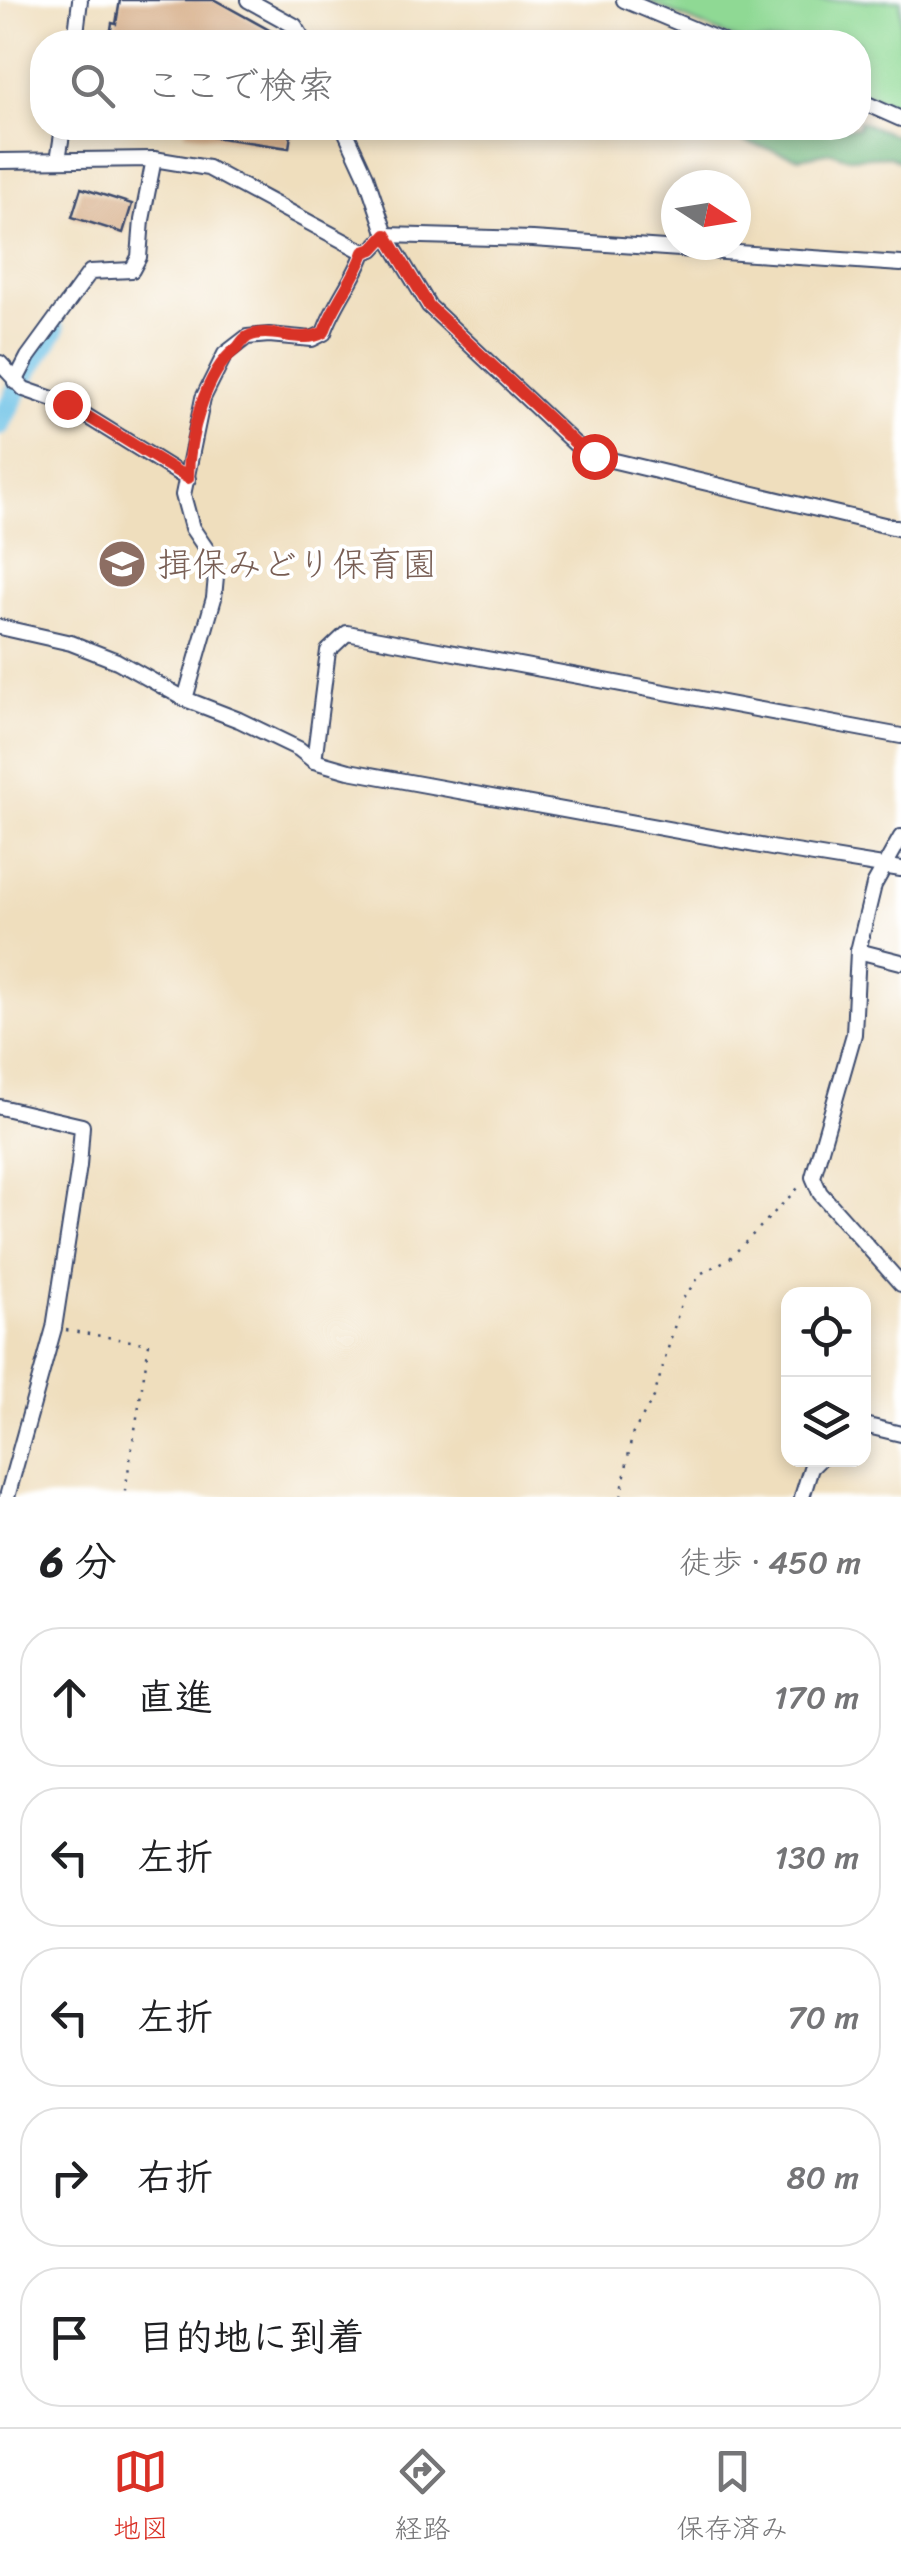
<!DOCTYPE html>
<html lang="ja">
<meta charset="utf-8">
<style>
:root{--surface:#fff;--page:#f6f6f6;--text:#202124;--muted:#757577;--line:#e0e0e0;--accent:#d93025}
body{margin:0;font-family:Sriracha,"Klee One",sans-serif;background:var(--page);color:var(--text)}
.controls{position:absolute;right:30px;bottom:30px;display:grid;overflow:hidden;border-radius:20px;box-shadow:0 5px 15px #0003}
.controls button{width:90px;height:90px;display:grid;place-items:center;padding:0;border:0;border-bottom:2px solid var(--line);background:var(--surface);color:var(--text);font:50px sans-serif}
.compass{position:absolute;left:661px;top:170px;width:90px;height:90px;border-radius:50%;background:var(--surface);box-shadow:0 5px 15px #0003;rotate:102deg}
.stop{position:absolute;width:30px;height:30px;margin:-22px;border:8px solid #d93025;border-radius:50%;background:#fff}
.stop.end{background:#d93025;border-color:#fff;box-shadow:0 2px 10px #0008}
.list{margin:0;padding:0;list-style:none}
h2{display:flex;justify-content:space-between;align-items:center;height:130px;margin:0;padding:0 40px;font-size:42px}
h2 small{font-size:32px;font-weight:400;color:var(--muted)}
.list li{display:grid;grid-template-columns:65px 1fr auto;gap:30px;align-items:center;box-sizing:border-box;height:140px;margin:0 20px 20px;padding:0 20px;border:2px solid var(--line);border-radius:40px}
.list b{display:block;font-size:38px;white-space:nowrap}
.list em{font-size:32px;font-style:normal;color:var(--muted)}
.icon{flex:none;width:55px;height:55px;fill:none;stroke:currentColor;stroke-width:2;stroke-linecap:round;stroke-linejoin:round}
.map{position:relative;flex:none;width:901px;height:1497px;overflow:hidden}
.search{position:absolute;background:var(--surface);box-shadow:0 5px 15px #0003;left:30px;right:30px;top:30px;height:110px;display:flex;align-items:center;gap:25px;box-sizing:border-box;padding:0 35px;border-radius:40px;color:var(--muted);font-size:38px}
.sheet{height:930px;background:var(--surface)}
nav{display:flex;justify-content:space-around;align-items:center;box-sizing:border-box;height:140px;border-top:2px solid var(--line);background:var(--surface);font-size:28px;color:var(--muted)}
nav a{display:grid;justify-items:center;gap:5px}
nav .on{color:var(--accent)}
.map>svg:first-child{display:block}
.green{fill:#8fd994;stroke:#558479;stroke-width:2.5}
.forest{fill:#73b97e;stroke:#47746e;stroke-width:2.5}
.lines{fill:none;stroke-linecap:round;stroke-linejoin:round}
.river{stroke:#67c0e5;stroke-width:22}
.building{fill:#d6ad87}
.minor-casing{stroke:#3b496c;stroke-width:18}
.path{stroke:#3b496c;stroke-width:2.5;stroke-dasharray:2.5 8;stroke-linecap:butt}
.minor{stroke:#fff;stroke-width:14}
.route{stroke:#d93025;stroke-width:12}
.labels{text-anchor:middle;stroke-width:8;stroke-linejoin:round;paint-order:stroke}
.education-label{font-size:35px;fill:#785e54;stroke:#fff;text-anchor:start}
</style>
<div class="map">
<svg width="901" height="1497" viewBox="0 0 901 1497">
<rect width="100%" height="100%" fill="#fff"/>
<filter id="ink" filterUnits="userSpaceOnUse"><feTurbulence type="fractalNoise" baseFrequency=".01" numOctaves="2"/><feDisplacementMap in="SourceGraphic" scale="20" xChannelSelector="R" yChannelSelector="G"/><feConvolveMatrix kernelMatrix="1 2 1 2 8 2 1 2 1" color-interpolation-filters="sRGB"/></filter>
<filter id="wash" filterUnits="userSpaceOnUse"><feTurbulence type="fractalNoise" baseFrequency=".0048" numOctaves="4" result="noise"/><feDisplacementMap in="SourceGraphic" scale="40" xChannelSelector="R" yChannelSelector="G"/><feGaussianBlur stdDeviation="2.25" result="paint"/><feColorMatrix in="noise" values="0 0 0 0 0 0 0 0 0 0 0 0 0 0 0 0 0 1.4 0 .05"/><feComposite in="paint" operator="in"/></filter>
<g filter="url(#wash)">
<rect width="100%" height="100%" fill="#efdebd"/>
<polygon class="green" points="643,0 901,0 901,109 859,91 858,42 741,42"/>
<polygon class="forest" points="859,121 901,138 901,162 889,156 849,158 831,152 799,158 745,142 734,128 858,128"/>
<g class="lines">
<polyline class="river" points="0,424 24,376 54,330"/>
</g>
<g id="blocks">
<g class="building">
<polygon points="120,0 215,0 291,42 109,42 112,23 116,24"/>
<polygon points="186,128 292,128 289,148 185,133"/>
<polygon points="81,188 132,204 123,233 72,217"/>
</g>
</g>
</g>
<g filter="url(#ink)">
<use href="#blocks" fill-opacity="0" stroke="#3b496c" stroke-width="2.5"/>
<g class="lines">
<g class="minor-casing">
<g id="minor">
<polyline points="248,0 295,26 305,42"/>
<polyline points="624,0 724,42"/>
<polyline points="75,42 80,0"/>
<polyline points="858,100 901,119"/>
<polyline points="344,128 366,176 386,235 429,306 575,444 594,456 901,529"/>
<polyline points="58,160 63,128"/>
<polyline points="0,161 154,159 208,168 364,252"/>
<polyline points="0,363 24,389 67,404 188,479"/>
<polyline points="15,382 28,357 90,272 132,270 139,257 142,220 154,159"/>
<polyline points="0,627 71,643 117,661 185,699 239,720 299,749 314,761 349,771 777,849 901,869"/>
<path d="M185,699L214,598L216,576L211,556L192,528L183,495L203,398L225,354L247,337L269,335L312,339L324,333C334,303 354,281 364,252L373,249L386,235L533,239L901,264"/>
<polyline points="314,761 328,651 347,633 901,736"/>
<polyline points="901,837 874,885 858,951 854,1034 813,1177 820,1193 901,1284"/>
<polyline points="858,951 901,962"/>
<polyline points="0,1107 82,1126 79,1166 54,1328 7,1497"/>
<polyline points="864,1425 901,1434"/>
<polyline points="802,1497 811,1468 819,1460"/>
</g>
</g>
<g class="path">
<polyline points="66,1330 149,1344 124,1497"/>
<polyline points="621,1497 632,1435 654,1397 682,1300 702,1273 730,1258 803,1183"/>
</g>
<use href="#minor" class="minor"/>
</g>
</g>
<g class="lines" filter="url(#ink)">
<path class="route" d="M67,404L188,478C188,439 205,372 236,349C240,346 242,340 247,337C271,325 300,346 324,332C334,303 354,281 364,252L373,249L386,235L429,306L576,444L594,456"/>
</g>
<defs>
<g id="school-disc" transform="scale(2.5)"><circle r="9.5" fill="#8d6e63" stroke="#fff"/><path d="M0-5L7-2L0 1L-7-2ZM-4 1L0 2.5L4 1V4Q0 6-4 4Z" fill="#fff"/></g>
</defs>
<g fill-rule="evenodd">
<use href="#school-disc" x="122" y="564"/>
</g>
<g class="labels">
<g class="education-label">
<text x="157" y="576">揖保みどり保育園</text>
</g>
</g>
</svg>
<div class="controls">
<button><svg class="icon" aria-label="locate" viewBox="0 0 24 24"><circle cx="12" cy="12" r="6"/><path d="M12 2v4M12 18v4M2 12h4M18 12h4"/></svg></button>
<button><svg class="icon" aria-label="layers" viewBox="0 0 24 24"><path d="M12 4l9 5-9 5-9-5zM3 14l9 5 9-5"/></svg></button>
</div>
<svg class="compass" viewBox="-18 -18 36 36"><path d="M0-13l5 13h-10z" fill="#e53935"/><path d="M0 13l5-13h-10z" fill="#757577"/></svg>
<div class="stop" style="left:594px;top:456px"></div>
<div class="stop end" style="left:67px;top:404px"></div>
<div class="search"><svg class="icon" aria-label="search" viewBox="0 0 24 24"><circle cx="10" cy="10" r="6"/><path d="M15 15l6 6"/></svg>ここで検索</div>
</div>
<section class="sheet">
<h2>6 分<small>徒歩 · 450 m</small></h2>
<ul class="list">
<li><svg class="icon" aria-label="ahead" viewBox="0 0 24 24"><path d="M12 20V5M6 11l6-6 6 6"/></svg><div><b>直進</b></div><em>170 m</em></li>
<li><svg class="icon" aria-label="left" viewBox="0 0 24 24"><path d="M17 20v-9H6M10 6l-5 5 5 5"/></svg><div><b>左折</b></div><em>130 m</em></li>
<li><svg class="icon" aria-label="left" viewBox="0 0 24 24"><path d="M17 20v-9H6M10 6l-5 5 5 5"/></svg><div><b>左折</b></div><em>70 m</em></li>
<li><svg class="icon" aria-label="right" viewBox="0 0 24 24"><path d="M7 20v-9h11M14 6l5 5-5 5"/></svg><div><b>右折</b></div><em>80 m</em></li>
<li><svg class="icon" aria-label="arrive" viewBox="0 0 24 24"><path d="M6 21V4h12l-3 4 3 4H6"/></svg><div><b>目的地に到着</b></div></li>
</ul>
</section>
<nav>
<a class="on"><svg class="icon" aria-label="map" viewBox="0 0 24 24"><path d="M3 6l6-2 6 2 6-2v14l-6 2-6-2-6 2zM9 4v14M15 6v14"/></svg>地図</a>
<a><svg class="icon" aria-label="directions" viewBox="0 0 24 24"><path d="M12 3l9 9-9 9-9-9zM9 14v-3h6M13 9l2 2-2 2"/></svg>経路</a>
<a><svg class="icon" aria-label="saved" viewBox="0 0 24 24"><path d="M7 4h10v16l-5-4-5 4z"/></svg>保存済み</a>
</nav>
